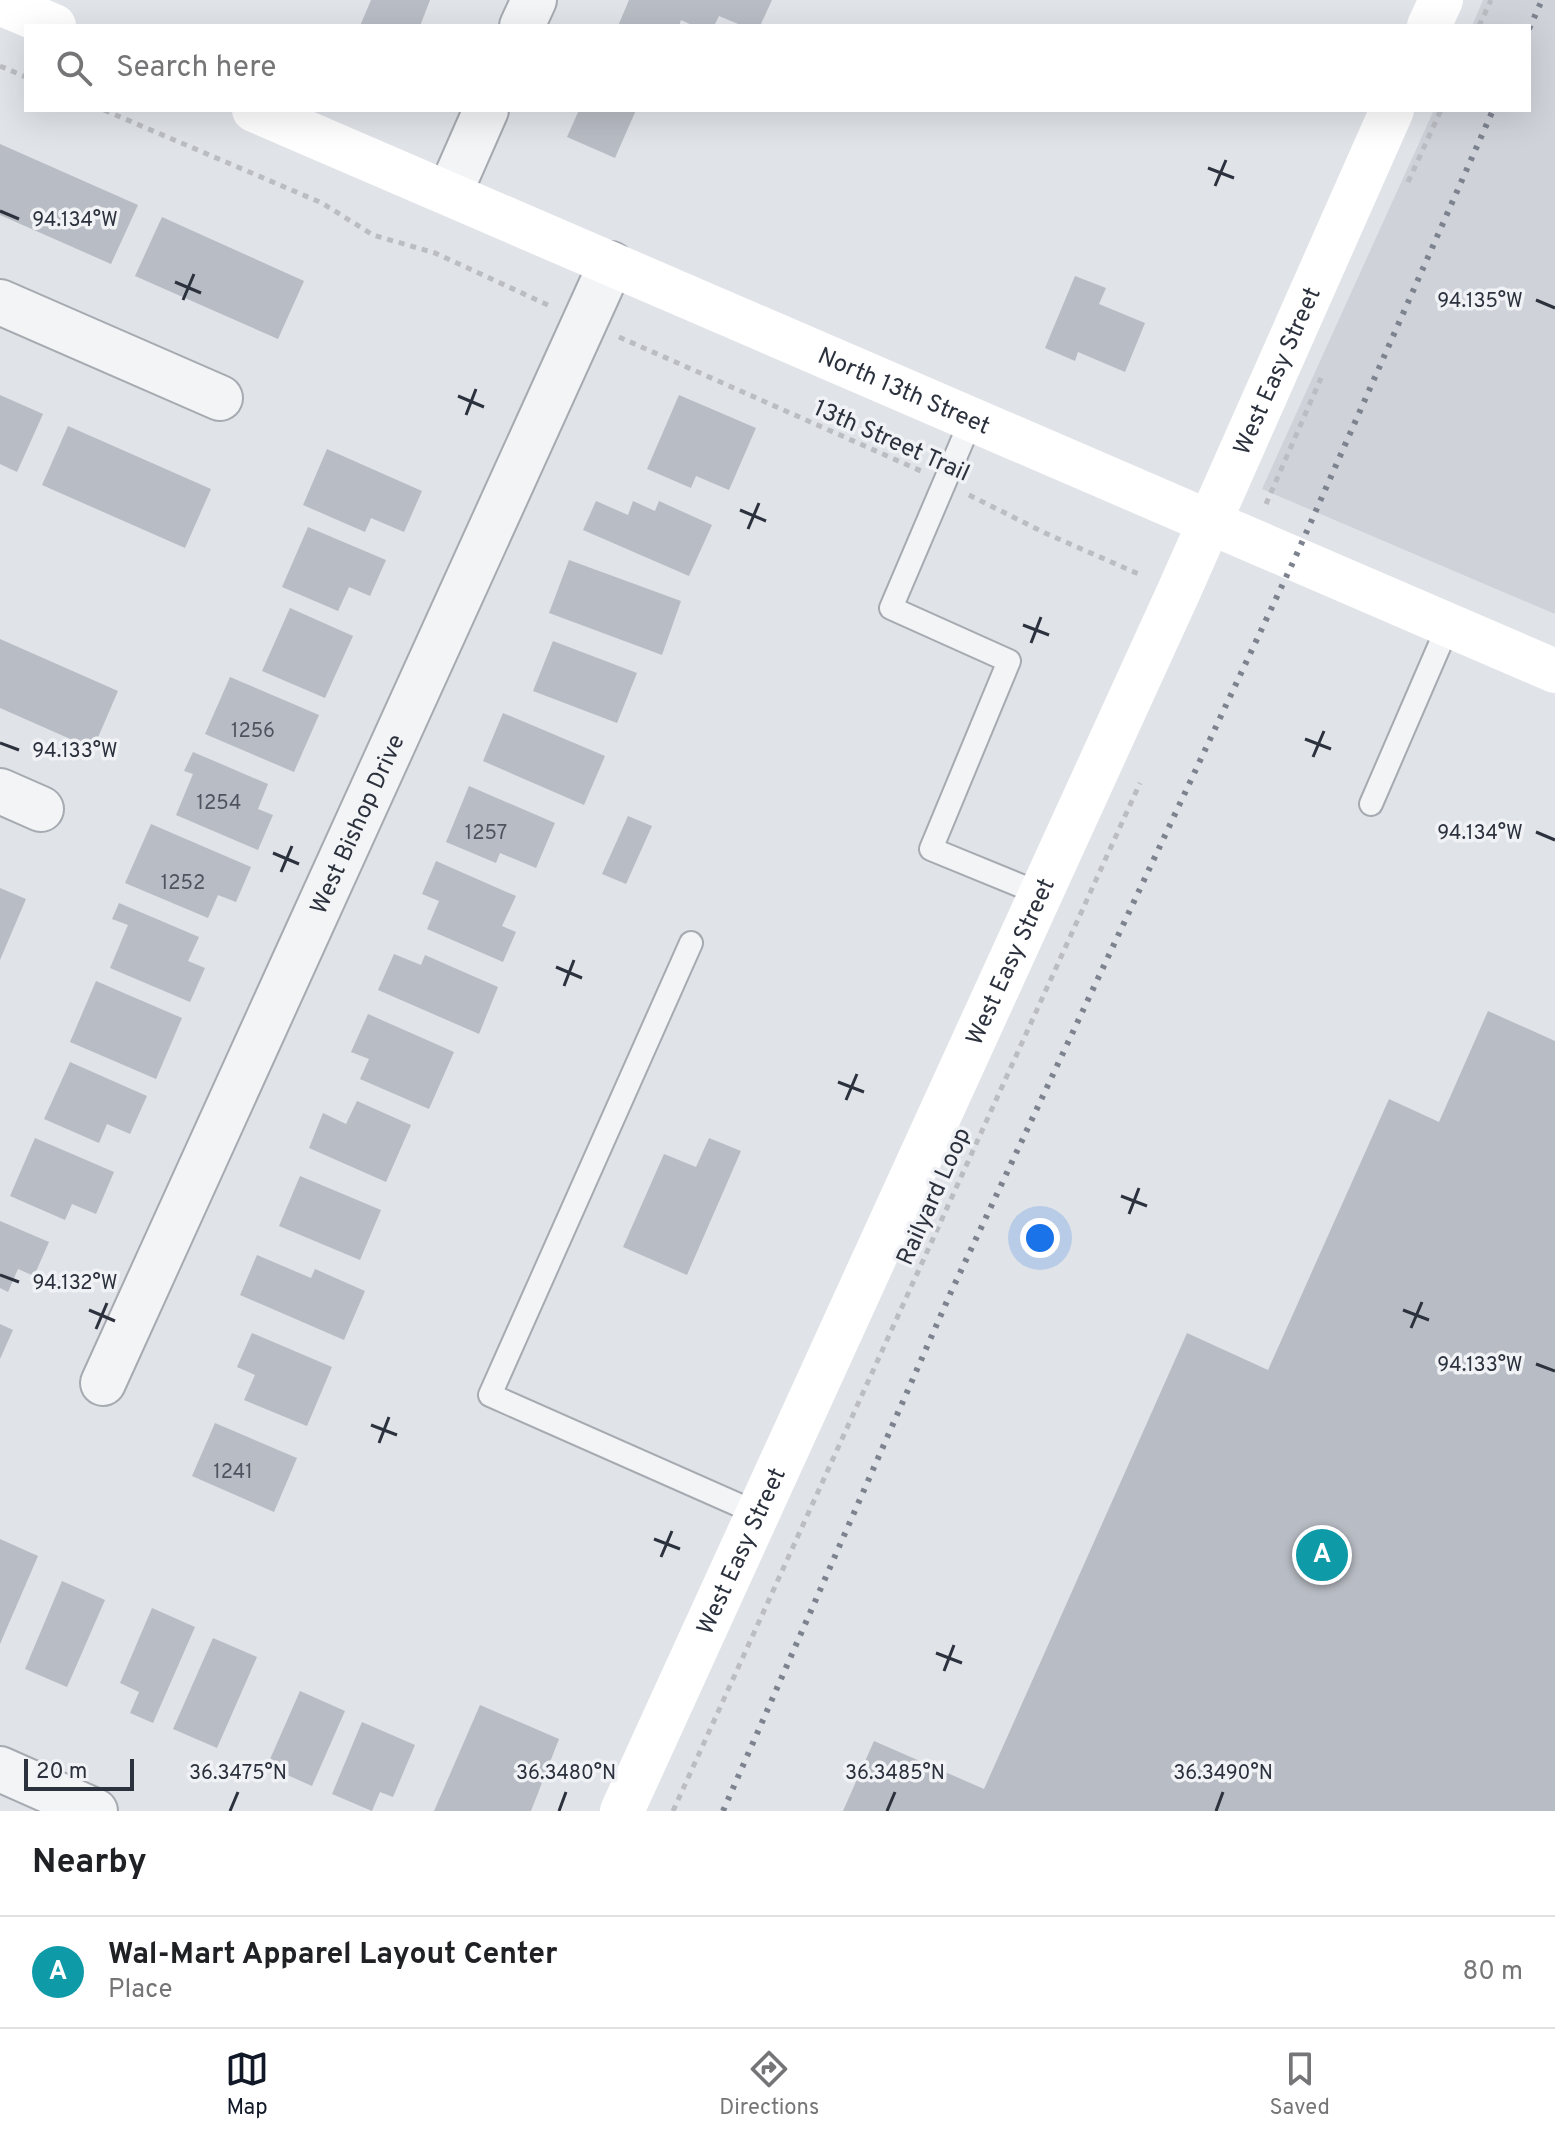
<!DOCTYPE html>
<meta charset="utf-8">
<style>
:root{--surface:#fff;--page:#f2f2f2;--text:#202124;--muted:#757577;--line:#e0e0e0;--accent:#111827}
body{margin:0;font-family:Overpass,sans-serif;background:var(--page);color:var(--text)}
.scale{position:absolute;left:24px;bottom:20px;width:110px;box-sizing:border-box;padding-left:8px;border:4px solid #2b313d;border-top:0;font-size:22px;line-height:28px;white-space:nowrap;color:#2b313d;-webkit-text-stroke:6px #f0f2f5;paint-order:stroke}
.you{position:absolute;left:1040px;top:1238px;width:28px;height:28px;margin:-20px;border:6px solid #fff;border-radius:50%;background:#1a73e8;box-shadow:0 0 0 12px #1a73e833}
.badge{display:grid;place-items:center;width:52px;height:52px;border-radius:50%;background:var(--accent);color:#fff;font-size:26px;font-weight:700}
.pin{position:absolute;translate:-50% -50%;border:4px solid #fff;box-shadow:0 2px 8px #0006}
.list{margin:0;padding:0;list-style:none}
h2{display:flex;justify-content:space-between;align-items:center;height:104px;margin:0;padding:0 32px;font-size:34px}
h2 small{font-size:26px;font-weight:400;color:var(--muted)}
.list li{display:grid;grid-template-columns:52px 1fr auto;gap:24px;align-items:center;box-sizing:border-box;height:112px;padding:0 32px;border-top:2px solid var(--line)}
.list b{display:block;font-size:30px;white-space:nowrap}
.list p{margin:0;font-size:26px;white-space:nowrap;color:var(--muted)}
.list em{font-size:26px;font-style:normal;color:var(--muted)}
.icon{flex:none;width:44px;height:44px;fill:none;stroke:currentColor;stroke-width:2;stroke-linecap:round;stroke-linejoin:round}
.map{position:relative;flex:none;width:1555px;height:1811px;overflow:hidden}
.search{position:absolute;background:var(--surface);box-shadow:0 8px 32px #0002;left:24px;right:24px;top:24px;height:88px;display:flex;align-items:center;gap:20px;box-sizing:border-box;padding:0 28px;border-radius:0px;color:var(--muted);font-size:30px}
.sheet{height:216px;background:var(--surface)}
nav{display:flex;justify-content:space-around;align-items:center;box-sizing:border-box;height:112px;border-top:2px solid var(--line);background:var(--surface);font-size:22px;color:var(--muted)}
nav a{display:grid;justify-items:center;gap:4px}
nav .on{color:var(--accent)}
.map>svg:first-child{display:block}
.built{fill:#cfd2d9}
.building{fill:#b8bcc4}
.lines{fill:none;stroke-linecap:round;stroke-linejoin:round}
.lane-casing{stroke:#a6aab1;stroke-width:26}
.street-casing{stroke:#a6aab1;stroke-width:48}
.path{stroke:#bbbdc2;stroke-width:5;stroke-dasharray:6 6;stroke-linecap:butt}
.lane{stroke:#f3f4f6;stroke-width:22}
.street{stroke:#f3f4f6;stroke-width:44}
.secondary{stroke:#fff;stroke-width:44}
.rail{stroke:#7c838f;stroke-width:6;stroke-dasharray:4 8;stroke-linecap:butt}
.ticks{fill:none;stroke:#2b313d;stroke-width:3}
.labels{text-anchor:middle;stroke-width:7;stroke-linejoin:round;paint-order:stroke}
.number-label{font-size:20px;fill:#4e545f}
.street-label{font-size:24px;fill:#2b313d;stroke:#f0f2f5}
.ticks-label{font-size:20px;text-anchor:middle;fill:#2b313d;stroke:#f0f2f5;stroke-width:7;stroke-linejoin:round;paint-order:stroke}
</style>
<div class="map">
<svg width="1555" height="1811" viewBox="0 0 1555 1811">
<rect width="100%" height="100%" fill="#e0e3e8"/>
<polygon class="built" points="1483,0 1555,0 1555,614 1262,489 1434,110 1529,110 1529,26 1472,26"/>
<g class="building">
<polygon points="371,0 430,0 420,26 360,26"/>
<polygon points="629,0 772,0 760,26 743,26 719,16 714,26 694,26 681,20 679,26 618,26"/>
<polygon points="579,110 636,110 615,158 567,137"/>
<polygon points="0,144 138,205 111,264 0,215"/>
<polygon points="162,217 304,281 278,339 135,276"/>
<polygon points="1075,276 1106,288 1099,304 1145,323 1125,372 1078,352 1075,361 1045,348"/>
<polygon points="0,395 43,414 17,472 0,464"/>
<polygon points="679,395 756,428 729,490 696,476 691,488 647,469"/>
<polygon points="68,426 211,489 185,548 42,485"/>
<polygon points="327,449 422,491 404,532 371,518 365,532 303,505"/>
<polygon points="596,501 628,515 633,501 655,511 659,501 712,525 689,576 583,530"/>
<polygon points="308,527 386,560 370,596 349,587 338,611 282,587"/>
<polygon points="569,560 681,601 662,655 549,613"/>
<polygon points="290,608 353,636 325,698 262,671"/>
<polygon points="0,639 118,691 93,749 0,708"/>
<polygon points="553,641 637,673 617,723 533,691"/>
<polygon points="230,677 319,715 294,772 205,734"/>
<polygon points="503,713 605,756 584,805 483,761"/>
<polygon points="193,752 268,784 258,809 273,815 258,850 176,815 193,774 184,771"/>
<polygon points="469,786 555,823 536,868 500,853 496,863 446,842"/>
<polygon points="628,816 652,826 626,884 602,874"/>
<polygon points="151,824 251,867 236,902 218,895 208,918 125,883"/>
<polygon points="436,861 516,896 502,926 516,932 503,962 427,929 439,901 422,894"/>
<polygon points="0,888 26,899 0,960"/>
<polygon points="119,903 199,937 188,961 205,968 190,1002 110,968 128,925 112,919"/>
<polygon points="394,954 421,965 425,955 498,987 479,1034 378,990"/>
<polygon points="96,981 182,1018 156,1079 70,1042"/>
<polygon points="1488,1011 1555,1041 1555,1811 843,1811 874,1741 984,1789 1187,1333 1268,1370 1389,1099 1439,1122"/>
<polygon points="368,1014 454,1052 429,1109 360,1079 369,1059 351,1052"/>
<polygon points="70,1062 147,1096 130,1134 107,1124 99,1143 44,1119"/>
<polygon points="357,1101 411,1125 386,1182 309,1148 323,1113 346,1124"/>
<polygon points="35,1138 114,1172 96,1214 72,1204 65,1220 10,1196"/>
<polygon points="709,1138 741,1151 687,1275 623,1247 664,1154 696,1167"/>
<polygon points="300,1176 381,1210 360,1260 279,1226"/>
<polygon points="0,1221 49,1242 34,1276 18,1269 8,1292 0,1288"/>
<polygon points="257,1255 311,1278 315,1269 365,1291 344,1340 240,1295"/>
<polygon points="0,1324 13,1330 0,1359"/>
<polygon points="252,1333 332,1367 307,1426 244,1400 255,1375 237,1367"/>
<polygon points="215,1423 297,1458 274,1512 192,1476"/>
<polygon points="0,1539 38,1556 0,1644"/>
<polygon points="62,1581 105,1600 67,1687 25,1669"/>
<polygon points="152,1608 195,1627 153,1723 130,1713 139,1692 120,1683"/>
<polygon points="213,1638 257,1657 217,1748 173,1729"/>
<polygon points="300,1691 345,1711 312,1786 267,1766"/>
<polygon points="480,1705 559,1739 531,1811 434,1811"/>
<polygon points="362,1722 415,1745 393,1797 380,1792 372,1811 332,1794"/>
</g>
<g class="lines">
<g class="lane-casing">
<g id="lane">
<polyline points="972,418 891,608 1009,661 931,849 1041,894"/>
<polyline points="1371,804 1448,626"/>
<polyline points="691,943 490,1395 759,1514"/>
</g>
</g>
<g class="street-casing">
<g id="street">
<polyline points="522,26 534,0"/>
<polyline points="450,192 486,110"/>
<polyline points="0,302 220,398"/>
<polyline points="0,791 41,809"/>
<path id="s1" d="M103,1383L611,264"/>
<polyline points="0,1769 95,1811"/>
</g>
</g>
<g class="path">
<polyline points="1479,26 1491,0"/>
<polyline points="0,66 26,77"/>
<polyline points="104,110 322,203 373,235 435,253 548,305"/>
<polyline points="1408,182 1441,110"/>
<polyline points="619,337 921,471"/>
<polyline points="969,495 1045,533 1141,575"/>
<polyline points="1266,504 1321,378"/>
<polyline points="673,1811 1140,783"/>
</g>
<use href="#lane" class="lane"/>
<use href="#street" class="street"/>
<g class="secondary">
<polyline points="0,3 54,26"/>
<polyline points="1429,26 1441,0"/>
<path id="s2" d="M254,110L1555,671"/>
<path id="s3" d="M622,1811L1179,591L1392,110"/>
</g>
<g class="rail">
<polyline points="1529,29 1542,0"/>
<polyline points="723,1811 951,1292 1295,558 1493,110"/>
</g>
</g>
<path class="ticks" d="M1208,168L1234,178M1215,186L1226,160M0,211L19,219M175,282L201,293M183,300L194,274M1536,300L1555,308M458,396L484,407M466,415L476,389M740,510L766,521M748,529L759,503M1023,625L1049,635M1031,643L1041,617M1305,739L1331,749M0,743L19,750M1313,757L1324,731M1536,832L1555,840M273,853L299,864M281,872L292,846M556,967L582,978M564,986L574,960M838,1082L864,1092M846,1100L857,1074M1121,1196L1147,1206M1129,1214L1139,1188M0,1275L19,1282M89,1310L115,1321M1403,1310L1429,1320M1411,1328L1422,1302M96,1329L107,1303M1536,1364L1555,1371M371,1425L397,1435M379,1443L389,1417M654,1539L680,1549M661,1557L672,1531M936,1653L962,1663M944,1671L954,1645M230,1811L238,1792M559,1811L566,1792M887,1811L895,1792M1216,1811L1223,1792"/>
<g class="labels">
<g class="number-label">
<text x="253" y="737">1256</text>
<text x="219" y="809">1254</text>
<text x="486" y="839">1257</text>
<text x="183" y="889">1252</text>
<text x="233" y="1478">1241</text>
</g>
<g class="street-label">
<text dy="8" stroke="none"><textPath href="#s3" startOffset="1582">West Easy Street</textPath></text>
<text dy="8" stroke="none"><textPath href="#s2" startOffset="708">North 13th Street</textPath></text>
<text transform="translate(892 440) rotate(24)" y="8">13th Street Trail</text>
<text dy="8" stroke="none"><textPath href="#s1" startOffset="614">West Bishop Drive</textPath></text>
<text dy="8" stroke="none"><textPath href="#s3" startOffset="934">West Easy Street</textPath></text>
<text transform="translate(933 1196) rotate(-66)" y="8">Railyard Loop</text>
<text dy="8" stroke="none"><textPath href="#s3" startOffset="286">West Easy Street</textPath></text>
</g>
</g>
<g class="ticks-label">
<text x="75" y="226">94.134°W</text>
<text x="1480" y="307">94.135°W</text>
<text x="75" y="757">94.133°W</text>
<text x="1480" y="839">94.134°W</text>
<text x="75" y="1289">94.132°W</text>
<text x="1480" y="1371">94.133°W</text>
<text x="238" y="1779">36.3475°N</text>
<text x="566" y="1779">36.3480°N</text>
<text x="895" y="1779">36.3485°N</text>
<text x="1223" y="1779">36.3490°N</text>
</g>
</svg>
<div class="scale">20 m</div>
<div class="you"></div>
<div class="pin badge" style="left:1322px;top:1555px;background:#0f9aa8">A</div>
<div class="search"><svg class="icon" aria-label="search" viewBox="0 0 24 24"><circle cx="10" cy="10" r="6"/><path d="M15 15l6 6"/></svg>Search here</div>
</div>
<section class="sheet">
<h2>Nearby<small></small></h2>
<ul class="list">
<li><span class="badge" style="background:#0f9aa8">A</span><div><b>Wal-Mart Apparel Layout Center</b><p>Place</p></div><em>80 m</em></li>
</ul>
</section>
<nav>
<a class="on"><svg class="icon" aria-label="map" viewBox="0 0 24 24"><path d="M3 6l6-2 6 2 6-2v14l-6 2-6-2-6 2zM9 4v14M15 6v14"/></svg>Map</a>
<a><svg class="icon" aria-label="directions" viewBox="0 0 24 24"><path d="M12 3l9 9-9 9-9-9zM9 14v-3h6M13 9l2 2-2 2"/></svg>Directions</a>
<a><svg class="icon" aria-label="saved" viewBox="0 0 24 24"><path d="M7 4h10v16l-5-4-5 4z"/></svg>Saved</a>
</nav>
